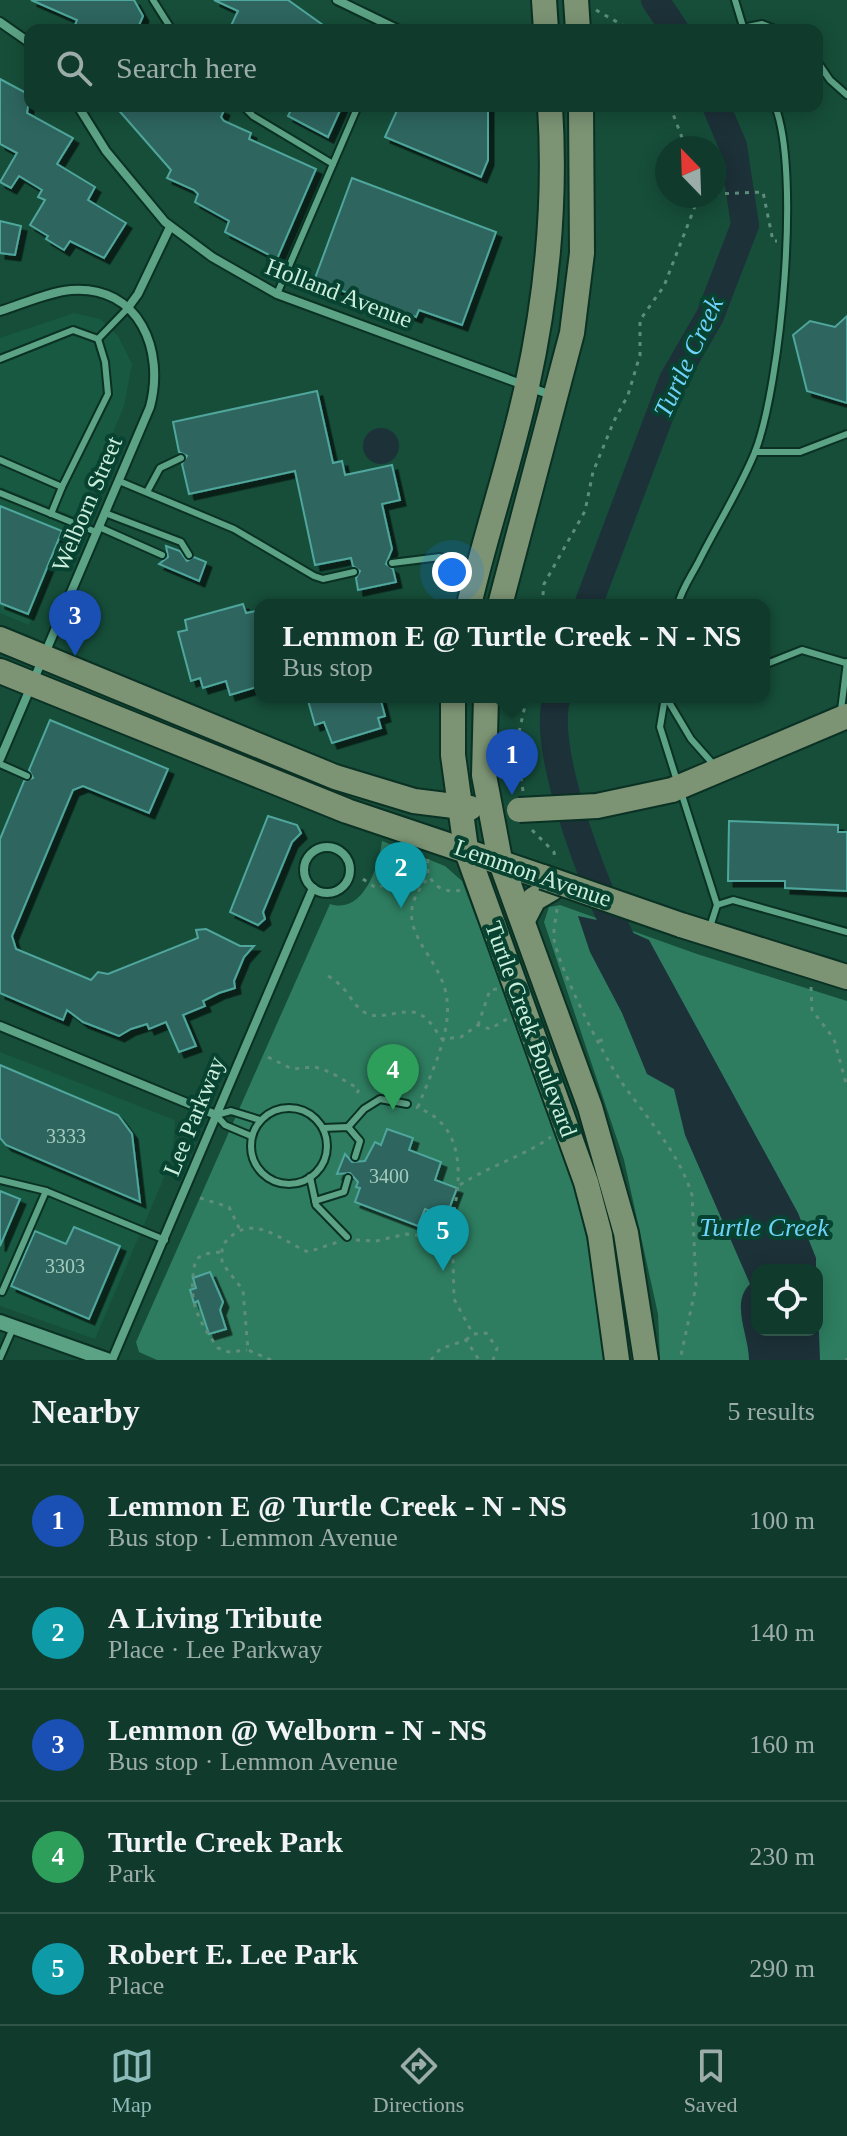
<!DOCTYPE html>
<meta charset="utf-8">
<style>
:root{--surface:#103a2c;--page:#194134;--text:#f1f3f6;--muted:#9cada9;--line:#305448;--accent:#8bbbb9}
body{margin:0;font-family:"Times New Roman",serif;background:var(--page);color:var(--text)}
.controls{position:absolute;right:24px;bottom:24px;display:grid;overflow:hidden;border-radius:16px;box-shadow:0 4px 20px #0003}
.controls button{width:72px;height:72px;display:grid;place-items:center;padding:0;border:0;border-bottom:2px solid var(--line);background:var(--surface);color:var(--text);font:40px sans-serif}
.compass{position:absolute;left:655px;top:136px;width:72px;height:72px;border-radius:50%;background:var(--surface);box-shadow:0 4px 20px #0003;rotate:337deg}
.you{position:absolute;left:452px;top:572px;width:28px;height:28px;margin:-20px;border:6px solid #fff;border-radius:50%;background:#1a73e8;box-shadow:0 0 0 12px #1a73e833}
.badge{display:grid;place-items:center;width:52px;height:52px;border-radius:50%;background:var(--accent);color:#fff;font-size:26px;font-weight:700}
.pin{position:absolute;translate:-50% -66px;filter:drop-shadow(0 2px 4px #0008)}
.pin::after{content:'';position:absolute;top:42px;width:28px;height:24px;background:inherit;clip-path:polygon(0 0,100% 0,50% 100%)}
.popup{position:absolute;left:254px;top:599px;width:516px;height:104px;box-sizing:border-box;display:grid;place-content:center;border-radius:16px;background:var(--surface);filter:drop-shadow(0 2px 6px #0005);font-size:26px;white-space:nowrap;color:var(--muted)}
.popup b{font-size:30px;color:var(--text)}
.popup::after{content:'';position:absolute;left:50%;top:100%;margin-left:-16px;border:16px solid transparent;border-top-color:var(--surface)}
.list{margin:0;padding:0;list-style:none}
h2{display:flex;justify-content:space-between;align-items:center;height:104px;margin:0;padding:0 32px;font-size:34px}
h2 small{font-size:26px;font-weight:400;color:var(--muted)}
.list li{display:grid;grid-template-columns:52px 1fr auto;gap:24px;align-items:center;box-sizing:border-box;height:112px;padding:0 32px;border-top:2px solid var(--line)}
.list b{display:block;font-size:30px;white-space:nowrap}
.list p{margin:0;font-size:26px;white-space:nowrap;color:var(--muted)}
.list em{font-size:26px;font-style:normal;color:var(--muted)}
.icon{flex:none;width:44px;height:44px;fill:none;stroke:currentColor;stroke-width:2;stroke-linecap:round;stroke-linejoin:round}
.map{position:relative;flex:none;width:847px;height:1360px;overflow:hidden}
.search{position:absolute;background:var(--surface);box-shadow:0 4px 20px #0003;left:24px;right:24px;top:24px;height:88px;display:flex;align-items:center;gap:20px;box-sizing:border-box;padding:0 28px;border-radius:16px;color:var(--muted);font-size:30px}
.sheet{height:664px;background:var(--surface)}
nav{display:flex;justify-content:space-around;align-items:center;box-sizing:border-box;height:112px;border-top:2px solid var(--line);background:var(--surface);font-size:22px;color:var(--muted)}
nav a{display:grid;justify-items:center;gap:4px}
nav .on{color:var(--accent)}
.map>svg:first-child{display:block}
.built{fill:#185942}
.green{fill:#2e7d60;fill-rule:evenodd}
.water{fill:#1d3139}
.lines{fill:none;stroke-linecap:round;stroke-linejoin:round}
.river{stroke:#1d3139;stroke-width:28}
.building{fill:#2d655f;stroke:#50a69c;stroke-width:2;filter:url(#shadow)}
.service-casing{stroke:#0a3123;stroke-width:10}
.minor-casing{stroke:#0a3123;stroke-width:12}
.tertiary-casing{stroke:#0a3123;stroke-width:18}
.secondary-casing{stroke:#0a3123;stroke-width:28}
.path{stroke:#5e8d7b;stroke-width:3;stroke-dasharray:4 6;stroke-linecap:butt}
.service{stroke:#5ca285;stroke-width:6}
.minor{stroke:#5ca285;stroke-width:8}
.tertiary{stroke:#5ca285;stroke-width:14}
.secondary{stroke:#7c9474;stroke-width:24}
.secondary-bridge-casing{stroke:#0a3123;stroke-width:28;stroke-linecap:butt}
.secondary-bridge{stroke:#7c9474;stroke-width:24}
.labels{text-anchor:middle;stroke-width:8;stroke-linejoin:round;paint-order:stroke}
.number-label{font-size:20px;fill:#a4ccbe}
.street-label{font-size:24px;fill:#cbeedd;stroke:#074330}
.water-label{font-size:26px;font-style:italic;fill:#6ed3f9;stroke:#074330}
</style>
<div class="map">
<svg width="847" height="1360" viewBox="0 0 847 1360">
<defs>
<filter id="shadow"><feDropShadow dx="5.5" dy="5.5" stdDeviation="0" flood-color="#0009"/></filter>
</defs>
<rect width="100%" height="100%" fill="#164e3a"/>
<g class="built">
<polygon points="74,313 100,319 118,336 132,364 124,406 78,518 0,487 0,338"/>
<polygon points="0,497 70,526 29,625 0,613"/>
<polygon points="0,1052 175,1120 172,1159 95,1339 0,1306"/>
</g>
<g class="green">
<path d="M382,841L445,866L462,881C520,1036 596,1193 603,1360H157L139,1352L136,1342L330,904C364,915 379,865 382,841Z"/>
<path d="M560,905L697,954L847,1001V1360H660L658,1314L624,1160L544,922L549,907ZM757,1270H817V1330H757Z"/>
</g>
<g class="water">
<circle cx="381" cy="446" r="18"/>
<path d="M578,916L611,923L649,940L798,1213L816,1258V1270H757V1330H817V1281L820,1360H749C749,1335 730,1303 750,1284L685,1135L674,1089L647,1074L622,1013L590,952Z"/>
</g>
<g class="lines">
<g class="river">
<polyline points="655,0 675,30"/>
<polyline points="588,605 673,380 710,316 745,225 733,146 716,106"/>
<path d="M557,697C539,751 602,906 630,957"/>
</g>
</g>
<g class="building">
<polygon points="31,0 134,0 143,16 137,30 73,30 77,20"/>
<polygon points="214,0 288,0 330,30 229,30 238,11"/>
<polygon points="0,79 30,95 27,113 73,138 57,164 95,187 88,200 126,223 104,258 70,241 64,250 46,239 48,236 30,225 45,200 38,197 42,190 19,176 11,188 0,182 17,153 0,144"/>
<polygon points="115,106 213,106 224,110 221,117 224,121 251,133 249,139 316,169 277,259 225,232 229,221 195,202 198,194 194,190 167,178 171,170"/>
<polygon points="293,106 342,106 328,137 288,116"/>
<polygon points="399,106 488,106 488,160 481,177 385,137"/>
<polygon points="352,178 496,232 462,325 419,310 416,317 314,281"/>
<polygon points="0,221 21,226 15,255 0,253"/>
<polygon points="847,316 847,403 807,391 793,335 810,321 835,327"/>
<polygon points="317,391 333,463 342,461 345,475 392,465 400,500 382,504 392,549 386,564 393,569 396,582 358,590 356,578 360,571 353,566 351,558 315,565 295,471 189,494 182,464 187,456 179,452 173,422"/>
<polygon points="0,506 62,531 28,614 0,603"/>
<polygon points="166,546 180,551 187,561 194,557 206,562 199,581 159,564 168,557"/>
<polygon points="243,604 246,613 256,611 260,627 260,686 230,695 226,681 203,688 200,678 191,681 178,632 187,630 185,620"/>
<polygon points="307,697 380,697 385,716 378,718 381,728 332,743 324,722 315,725"/>
<polygon points="50,720 168,769 149,813 83,786 73,790 12,936 16,949 91,980 98,972 108,974 198,938 196,930 206,929 240,946 254,946 244,957 234,981 235,988 219,993 203,1001 205,1006 183,1015 196,1046 179,1052 166,1022 149,1029 147,1024 131,1029 119,1036 83,1022 67,1010 63,1020 0,993 0,839 24,781 33,778 29,770"/>
<polygon points="268,816 297,825 301,833 292,842 263,912 265,919 258,925 230,912"/>
<polygon points="729,821 838,825 838,832 847,832 847,891 785,888 785,881 728,881"/>
<polygon points="0,1065 118,1115 132,1134 140,1202 6,1145 0,1138"/>
<polygon points="387,1129 413,1138 409,1150 441,1162 435,1180 457,1188 446,1217 425,1209 418,1226 355,1202 360,1188 356,1187 358,1182 350,1173 337,1174 345,1154 352,1162 365,1161 375,1142 381,1145"/>
<polygon points="0,1191 20,1199 0,1246"/>
<polygon points="74,1227 120,1246 89,1319 11,1286 35,1231 66,1244"/>
<polygon points="210,1272 223,1302 220,1310 226,1329 209,1334 198,1301 194,1303 190,1290 196,1288 193,1278"/>
</g>
<g class="lines">
<g class="service-casing">
<g id="service">
<polyline points="153,0 172,30"/>
<polyline points="735,0 744,30"/>
<polyline points="743,28 762,24 777,30"/>
<polyline points="817,61 830,80 847,95"/>
<polyline points="243,106 253,116 333,164"/>
<polyline points="277,294 358,106"/>
<polyline points="0,359 73,330 98,339 127,309"/>
<polyline points="755,452 800,452 847,434"/>
<polyline points="0,460 62,487 108,394 105,362 98,339"/>
<polyline points="119,481 234,529 314,576 323,579 354,572"/>
<polyline points="147,492 160,468 181,458"/>
<polyline points="0,493 96,532"/>
<polyline points="105,513 181,542 189,555"/>
<polyline points="51,514 62,487"/>
<polyline points="99,527 162,555"/>
<polyline points="392,563 440,557 474,569"/>
<path d="M678,605C681,590 692,575 699,561C717,525 740,489 755,452C781,385 801,171 775,106"/>
<polyline points="764,665 802,650 846,663"/>
<polyline points="665,697 660,727 677,781"/>
<polyline points="666,697 691,739 714,765"/>
<polyline points="841,710 847,662"/>
<polyline points="0,764 27,776"/>
<polyline points="681,792 717,905 709,930"/>
<polyline points="717,905 733,900 847,932"/>
<circle cx="289" cy="1146" r="38"/>
<polyline points="348,1127 364,1109 380,1099 407,1104"/>
<polyline points="323,1128 348,1127 360,1141 355,1157"/>
<polyline points="251,1136 225,1125 216,1115 231,1111 260,1120"/>
<polyline points="310,1177 316,1205 347,1237"/>
<polyline points="0,1180 46,1191 165,1240"/>
<polyline points="315,1201 344,1192 348,1178"/>
<polyline points="2,1292 46,1191"/>
<polyline points="0,1358 13,1328"/>
</g>
</g>
<g class="minor-casing">
<g id="minor">
<polyline points="337,0 399,30"/>
<polyline points="0,22 30,43"/>
<polyline points="78,106 106,151 165,222 212,257 277,294 551,395"/>
<polyline points="127,309 138,294 170,227"/>
<path d="M0,311C23,304 48,292 71,290C140,285 165,351 150,407L0,759"/>
<circle cx="327" cy="870" r="23"/>
<polyline points="0,1026 216,1115"/>
<polyline points="112,1360 313,888"/>
</g>
</g>
<g class="tertiary-casing">
<polyline id="tertiary" points="0,1322 107,1360"/>
</g>
<g class="secondary-casing">
<g id="secondary">
<polyline points="544,0 546,30"/>
<polyline points="576,0 578,30"/>
<path d="M469,605C486,532 511,460 527,386C547,295 556,199 550,106"/>
<polyline points="500,605 572,333 582,253 581,106"/>
<polyline points="0,639 335,777 414,801 470,808"/>
<polyline points="0,671 347,811 543,877"/>
<polyline points="453,697 453,755 466,849 586,1182 600,1235 617,1360"/>
<polyline points="486,697 484,775 500,860 590,1107 626,1233 646,1360"/>
<polyline points="672,790 847,716"/>
<polyline points="523,920 534,899 551,889"/>
<polyline points="681,925 847,977"/>
</g>
</g>
<g class="path">
<polyline points="596,10 631,30"/>
<polyline points="670,106 686,148"/>
<polyline points="715,194 763,192 773,241 777,241"/>
<polyline points="542,605 544,584 585,511 593,472 614,421 628,395 640,355 640,320 664,286 699,196"/>
<polyline points="523,791 516,745 527,697"/>
<polyline points="532,830 554,852 555,861"/>
<path d="M428,859C424,880 440,895 461,890"/>
<polyline points="363,879 376,888 403,879 419,887"/>
<path d="M557,909C556,918 553,930 554,939C559,969 602,1053 620,1080C645,1116 679,1152 692,1195L696,1286L680,1360"/>
<path d="M328,976C349,988 351,1004 364,1012C381,1023 404,1005 421,1015C430,1019 436,1032 442,1039L461,1037L478,1025L490,1029L507,1019"/>
<polyline points="811,987 812,1010 834,1039 847,1087"/>
<polyline points="478,1025 490,990 497,989"/>
<polyline points="599,1041 608,1038"/>
<polyline points="268,1057 292,1069 315,1067 330,1072 359,1089 355,1098"/>
<path d="M418,1107C430,1075 451,1036 447,1000C442,952 383,928 429,877"/>
<path d="M460,1185C489,1166 522,1157 551,1137"/>
<polyline points="200,1198 229,1207 240,1230"/>
<path d="M356,1240L376,1241L406,1234L447,1238C460,1194 473,1127 416,1107"/>
<polyline points="448,1240 453,1258 454,1299 473,1334"/>
<path d="M220,1252L205,1254L196,1259C187,1296 195,1317 218,1348L229,1352L247,1350"/>
<polyline points="466,1340 473,1334 486,1333 497,1348 493,1360"/>
<path d="M271,1360L248,1350L243,1290L222,1263V1246C250,1209 278,1239 308,1252L338,1242"/>
<polyline points="431,1360 440,1349 466,1340 479,1360"/>
<polyline points="847,1360 847,1358"/>
</g>
<use href="#service" class="service"/>
<use href="#minor" class="minor"/>
<use href="#tertiary" class="tertiary"/>
<use href="#secondary" class="secondary"/>
<g class="secondary-bridge-casing">
<g id="secondary-bridge">
<polyline points="519,810 597,806 672,790"/>
<polyline points="543,877 681,925"/>
</g>
</g>
<use href="#secondary-bridge" class="secondary-bridge"/>
</g>
<g class="labels">
<g class="number-label">
<text x="66" y="1143">3333</text>
<text x="389" y="1183">3400</text>
<text x="65" y="1273">3303</text>
</g>
<g class="street-label">
<text transform="translate(339 293) rotate(21)" y="8">Holland Avenue</text>
<text transform="translate(87 504) rotate(-67)" y="8">Welborn Street</text>
<text transform="translate(533 873) rotate(19)" y="8">Lemmon Avenue</text>
<text transform="translate(531 1029) rotate(70)" y="8">Turtle Creek Boulevard</text>
<text transform="translate(194 1116) rotate(-68)" y="8">Lee Parkway</text>
</g>
<g class="water-label">
<text transform="translate(688 357) rotate(-65)" y="9">Turtle Creek</text>
<text x="764" y="1236">Turtle Creek</text>
</g>
</g>
</svg>
<div class="controls">
<button><svg class="icon" aria-label="locate" viewBox="0 0 24 24"><circle cx="12" cy="12" r="6"/><path d="M12 2v4M12 18v4M2 12h4M18 12h4"/></svg></button>
</div>
<svg class="compass" viewBox="-18 -18 36 36"><path d="M0-13l5 13h-10z" fill="#e53935"/><path d="M0 13l5-13h-10z" fill="#9cada9"/></svg>
<div class="you"></div>
<div class="pin badge" style="left:512px;top:795px;background:#1a4fb4">1</div>
<div class="popup"><b>Lemmon E @ Turtle Creek - N - NS</b>Bus stop</div>
<div class="pin badge" style="left:401px;top:908px;background:#0f9aa8">2</div>
<div class="pin badge" style="left:75px;top:656px;background:#1a4fb4">3</div>
<div class="pin badge" style="left:393px;top:1110px;background:#2e9e5b">4</div>
<div class="pin badge" style="left:443px;top:1271px;background:#0f9aa8">5</div>
<div class="search"><svg class="icon" aria-label="search" viewBox="0 0 24 24"><circle cx="10" cy="10" r="6"/><path d="M15 15l6 6"/></svg>Search here</div>
</div>
<section class="sheet">
<h2>Nearby<small>5 results</small></h2>
<ul class="list">
<li><span class="badge" style="background:#1a4fb4">1</span><div><b>Lemmon E @ Turtle Creek - N - NS</b><p>Bus stop · Lemmon Avenue</p></div><em>100 m</em></li>
<li><span class="badge" style="background:#0f9aa8">2</span><div><b>A Living Tribute</b><p>Place · Lee Parkway</p></div><em>140 m</em></li>
<li><span class="badge" style="background:#1a4fb4">3</span><div><b>Lemmon @ Welborn - N - NS</b><p>Bus stop · Lemmon Avenue</p></div><em>160 m</em></li>
<li><span class="badge" style="background:#2e9e5b">4</span><div><b>Turtle Creek Park</b><p>Park</p></div><em>230 m</em></li>
<li><span class="badge" style="background:#0f9aa8">5</span><div><b>Robert E. Lee Park</b><p>Place</p></div><em>290 m</em></li>
</ul>
</section>
<nav>
<a class="on"><svg class="icon" aria-label="map" viewBox="0 0 24 24"><path d="M3 6l6-2 6 2 6-2v14l-6 2-6-2-6 2zM9 4v14M15 6v14"/></svg>Map</a>
<a><svg class="icon" aria-label="directions" viewBox="0 0 24 24"><path d="M12 3l9 9-9 9-9-9zM9 14v-3h6M13 9l2 2-2 2"/></svg>Directions</a>
<a><svg class="icon" aria-label="saved" viewBox="0 0 24 24"><path d="M7 4h10v16l-5-4-5 4z"/></svg>Saved</a>
</nav>
